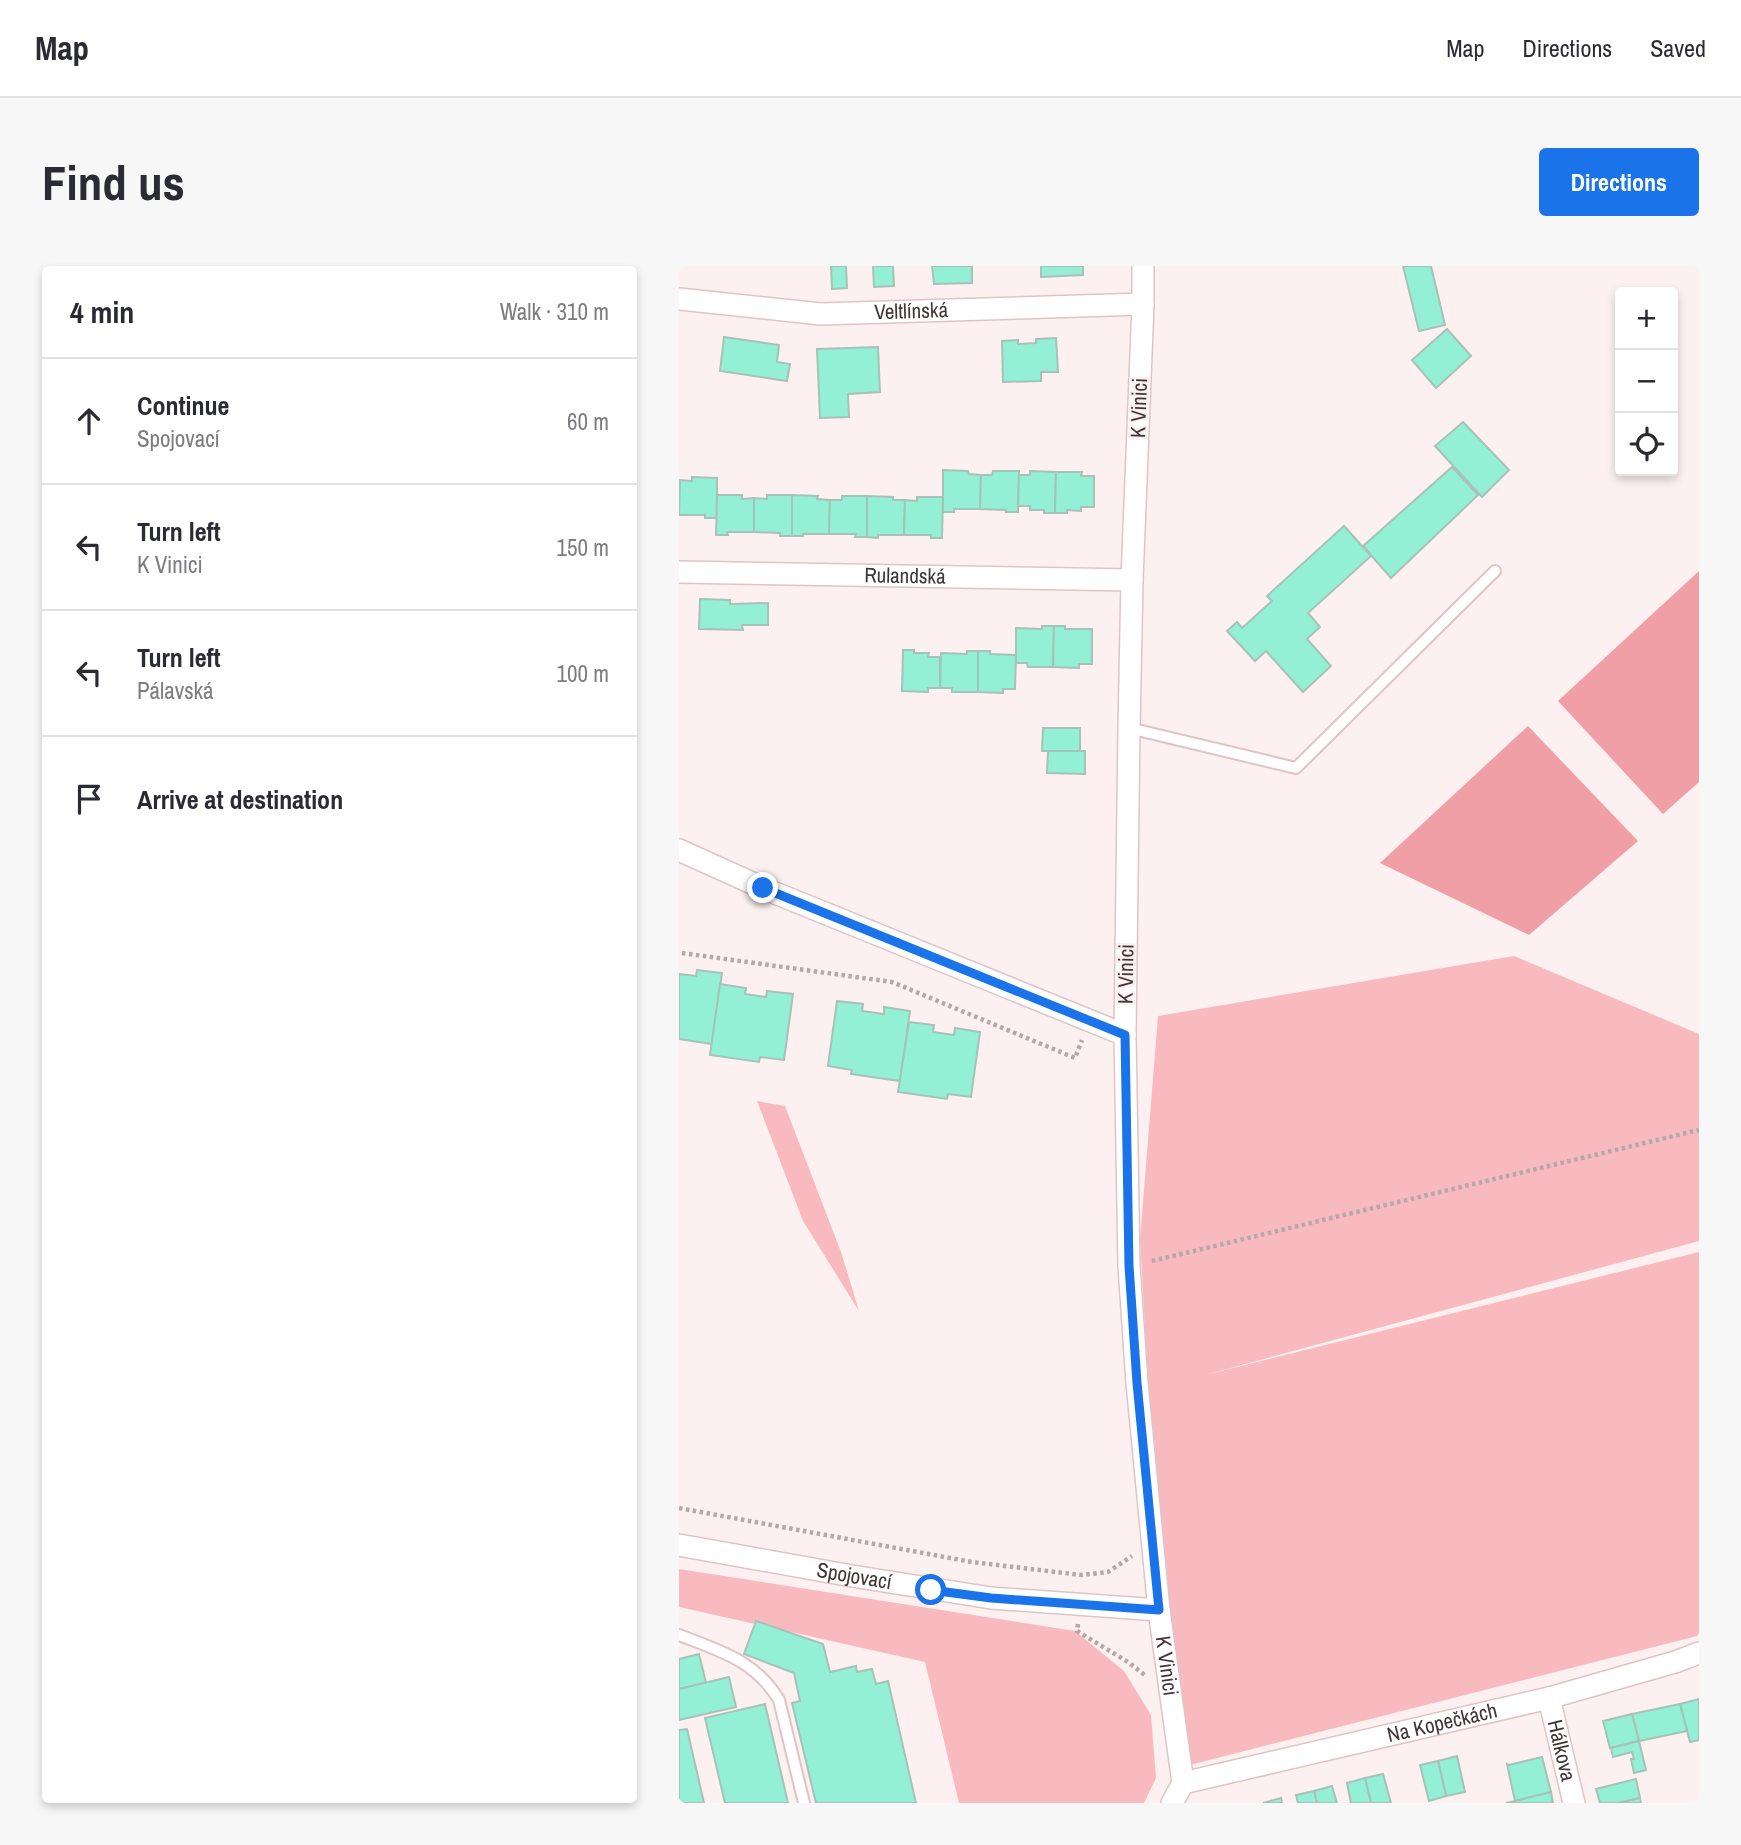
<!DOCTYPE html>
<meta charset="utf-8">
<style>
:root{--surface:#fff;--page:#f7f7f7;--text:#2b2b33;--muted:#7c7c81;--line:#e1e1e2;--accent:#1a73e8}
body{margin:0;font-family:"Archivo Narrow",sans-serif;background:var(--page);color:var(--text)}
.controls{position:absolute;right:21px;top:21px;display:grid;overflow:hidden;border-radius:7px;box-shadow:0 4px 10px #0003}
.controls button{width:63px;height:63px;display:grid;place-items:center;padding:0;border:0;border-bottom:2px solid var(--line);background:var(--surface);color:var(--text);font:35px sans-serif}
.stop{position:absolute;width:21px;height:21px;margin:-16px;border:5px solid #1a73e8;border-radius:50%;background:#fff}
.stop.end{background:#1a73e8;border-color:#fff;box-shadow:0 2px 7px #0008}
.list{margin:0;padding:0;list-style:none}
h2{display:flex;justify-content:space-between;align-items:center;height:91px;margin:0;padding:0 28px;font-size:30px}
h2 small{font-size:23px;font-weight:400;color:var(--muted)}
.list li{display:grid;grid-template-columns:46px 1fr auto;gap:21px;align-items:center;box-sizing:border-box;height:126px;padding:0 28px;border-top:2px solid var(--line)}
.list b{display:block;font-size:26px;white-space:nowrap}
.list p{margin:0;font-size:23px;white-space:nowrap;color:var(--muted)}
.list em{font-size:23px;font-style:normal;color:var(--muted)}
.icon{flex:none;width:38px;height:38px;fill:none;stroke:currentColor;stroke-width:2;stroke-linecap:round;stroke-linejoin:round}
.map{position:relative;flex:none;width:1020px;height:1537px;overflow:hidden;border-radius:7px}
header{display:flex;align-items:center;gap:42px;box-sizing:border-box;height:98px;padding:0 35px;background:var(--surface);border-bottom:2px solid var(--line)}
header strong{font-size:33px}
nav{display:flex;gap:38px;margin-inline-start:auto;font-size:24px}
.intro{display:flex;align-items:center;justify-content:space-between;box-sizing:border-box;height:168px;padding:0 42px}
h1{margin:0;font-size:49px}
.button{padding:18px 32px;border-radius:7px;background:var(--accent);color:#fff;font-size:24px;font-weight:700}
main{display:flex;gap:42px;padding:0 42px}
aside{flex:1;background:var(--surface);border-radius:7px;box-shadow:0 4px 10px #0003}
.map>svg:first-child{display:block}
.green{fill:#f9babf}
.water{fill:#f09fa6}
.building{fill:#93f0d4;stroke:#a7c2b8;stroke-width:2}
.lines{fill:none;stroke-linecap:round;stroke-linejoin:round}
.lane-casing{stroke:#e0c4c5;stroke-width:14}
.street-casing{stroke:#e0c4c5;stroke-width:24}
.path{stroke:#b4a8a8;stroke-width:4.5;stroke-dasharray:3.5 3.5;stroke-linecap:butt}
.lane{stroke:#fff;stroke-width:10}
.street{stroke:#fff;stroke-width:21}
.route{stroke:#1a73e8;stroke-width:9}
.labels{text-anchor:middle;stroke-width:5;stroke-linejoin:round;paint-order:stroke}
.street-label{font-size:21px;fill:#413637;stroke:#fcf0f0}
</style>
<header>
<strong>Map</strong>
<nav><a>Map</a><a>Directions</a><a>Saved</a></nav>
</header>
<div class="intro"><h1>Find us</h1><a class="button">Directions</a></div>
<main>
<aside>
<h2>4 min<small>Walk · 310 m</small></h2>
<ul class="list">
<li><svg class="icon" aria-label="ahead" viewBox="0 0 24 24"><path d="M12 20V5M6 11l6-6 6 6"/></svg><div><b>Continue</b><p>Spojovací</p></div><em>60 m</em></li>
<li><svg class="icon" aria-label="left" viewBox="0 0 24 24"><path d="M17 20v-9H6M10 6l-5 5 5 5"/></svg><div><b>Turn left</b><p>K Vinici</p></div><em>150 m</em></li>
<li><svg class="icon" aria-label="left" viewBox="0 0 24 24"><path d="M17 20v-9H6M10 6l-5 5 5 5"/></svg><div><b>Turn left</b><p>Pálavská</p></div><em>100 m</em></li>
<li><svg class="icon" aria-label="arrive" viewBox="0 0 24 24"><path d="M6 21V4h12l-3 4 3 4H6"/></svg><div><b>Arrive at destination</b></div></li>
</ul>
</aside>
<div class="map">
<svg width="1020" height="1537" viewBox="0 0 1020 1537">
<rect width="100%" height="100%" fill="#fcf0f0"/>
<g class="green">
<polygon points="835,690 1020,768 1020,975 526,1109 1020,986 1020,1367 1018,1370 491,1504 461,973 479,750"/>
<polygon points="78,835 106,840 162,986 180,1045 124,955"/>
<polygon points="0,1303 396,1365 445,1405 472,1449 477,1512 465,1537 280,1537 246,1396 0,1341"/>
</g>
<g class="water">
<polygon points="1020,305 1020,516 984,548 879,435"/>
<polygon points="849,460 959,575 850,669 701,597"/>
</g>
<g class="building">
<polygon points="152,0 167,0 168,22 153,23"/>
<polygon points="194,0 214,0 215,20 195,21"/>
<polygon points="253,0 293,0 293,17 255,18"/>
<polygon points="362,0 404,0 404,9 362,11"/>
<polygon points="724,0 752,0 766,59 740,65"/>
<polygon points="768,63 792,90 757,122 733,94"/>
<polygon points="45,71 100,79 98,96 111,98 108,115 41,105"/>
<polygon points="377,72 379,106 362,106 362,115 324,116 323,75 339,74 339,78 357,77 357,73"/>
<polygon points="199,81 201,126 169,128 170,151 141,152 138,83"/>
<polygon points="784,156 830,204 803,231 756,180"/>
<polygon points="773,201 799,229 712,312 684,280"/>
<polygon points="264,204 289,205 290,208 302,209 301,243 275,243 275,246 264,246"/>
<polygon points="314,205 340,205 339,246 327,246 327,244 301,243 302,209 313,209"/>
<polygon points="351,205 377,206 376,247 365,247 365,244 351,244 351,240 339,240 340,209 351,209"/>
<polygon points="377,206 403,206 402,210 415,210 415,241 402,241 402,245 388,244 388,247 376,247"/>
<polygon points="13,211 38,212 38,252 26,252 26,249 0,249 1,214 13,215"/>
<polygon points="38,229 63,229 63,233 75,232 75,266 48,266 49,269 37,269"/>
<polygon points="88,229 113,229 113,270 101,270 101,267 75,266 75,232 88,233"/>
<polygon points="113,229 139,230 138,233 151,234 150,268 124,268 124,270 113,270"/>
<polygon points="163,230 188,230 188,271 176,271 177,268 150,268 151,234 163,234"/>
<polygon points="188,230 214,231 214,234 226,234 225,269 199,269 199,272 188,271"/>
<polygon points="238,231 264,231 263,272 252,272 252,269 225,269 226,234 238,235"/>
<polygon points="665,260 692,290 629,347 641,361 628,373 652,400 624,426 587,385 576,395 548,365 558,356 563,362 593,335 588,330"/>
<polygon points="21,333 51,334 51,338 89,337 89,359 63,359 64,364 20,363"/>
<polygon points="363,360 375,360 374,401 349,401 348,397 337,397 337,362 363,363"/>
<polygon points="375,360 386,360 386,363 413,363 413,398 400,398 400,402 374,401"/>
<polygon points="224,384 235,384 235,387 250,387 249,391 261,391 261,422 249,422 249,426 223,425"/>
<polygon points="288,385 299,385 299,426 273,426 273,422 261,422 262,387 288,388"/>
<polygon points="299,385 311,385 311,388 337,389 336,423 324,423 324,427 299,426"/>
<polygon points="364,462 401,462 401,485 363,485"/>
<polygon points="369,485 406,485 406,508 368,507"/>
<polygon points="18,704 43,707 33,778 0,773 0,708 17,710"/>
<polygon points="41,718 67,722 66,728 87,731 88,725 114,728 105,794 81,791 80,796 31,789"/>
<polygon points="158,735 184,738 183,745 205,748 205,741 231,745 221,815 172,808 173,804 149,800"/>
<polygon points="230,756 255,759 254,766 275,769 276,762 301,766 292,831 269,828 268,833 219,826"/>
<polygon points="77,1355 144,1378 151,1406 177,1400 178,1406 193,1403 197,1418 209,1415 237,1537 137,1537 113,1437 121,1435 115,1407 65,1388"/>
<polygon points="20,1388 27,1417 0,1423 0,1393"/>
<polygon points="50,1411 57,1441 0,1454 0,1423"/>
<polygon points="1020,1433 1020,1474 1011,1476 1001,1438"/>
<polygon points="86,1438 109,1537 46,1537 26,1452"/>
<polygon points="1001,1438 1008,1465 960,1475 953,1448"/>
<polygon points="953,1448 960,1475 931,1482 924,1455"/>
<polygon points="8,1463 25,1537 0,1537 0,1464"/>
<polygon points="960,1475 967,1504 955,1507 952,1493 955,1493 953,1486 934,1491 932,1482"/>
<polygon points="778,1490 786,1526 767,1530 759,1495"/>
<polygon points="863,1491 872,1526 836,1535 828,1498 830,1499"/>
<polygon points="759,1495 767,1530 750,1535 741,1499"/>
<polygon points="704,1508 712,1537 692,1537 686,1512"/>
<polygon points="686,1512 692,1537 672,1537 668,1517"/>
<polygon points="957,1513 961,1532 939,1537 921,1537 917,1523"/>
<polygon points="653,1520 658,1537 638,1537 635,1525"/>
<polygon points="635,1525 638,1537 619,1537 617,1529"/>
<polygon points="872,1526 874,1537 827,1537 836,1535"/>
<polygon points="602,1532 603,1537 584,1537"/>
<polygon points="961,1532 962,1537 939,1537"/>
</g>
<g class="lines">
<g class="lane-casing">
<g id="lane">
<polyline points="450,462 617,502 816,305"/>
<path d="M0,1369C41,1385 76,1394 100,1434L125,1537"/>
</g>
</g>
<g class="street-casing">
<g id="street">
<path id="s1" d="M464,0V38L453,314L450,462L446,769L450,1000L458,1117L480,1344L504,1517L493,1537"/>
<path id="s2" d="M0,33L142,48L464,38"/>
<path id="s3" d="M0,306L453,314"/>
<polyline points="0,584 84,622 446,769"/>
<path id="s4" d="M0,1279L173,1310L312,1332L480,1344"/>
<path id="s5" d="M870,1432L895,1537"/>
<path id="s6" d="M504,1517L870,1432L996,1396L1020,1387"/>
</g>
</g>
<g class="path">
<polyline points="3,687 213,716 396,792 403,774"/>
<polyline points="473,995 1020,864"/>
<polyline points="0,1242 293,1296 402,1309 429,1306 453,1290"/>
<polyline points="399,1358 398,1365 449,1396 467,1410"/>
</g>
<use href="#lane" class="lane"/>
<use href="#street" class="street"/>
</g>
<g class="lines">
<polyline class="route" points="84,622 446,769 450,1000 458,1117 480,1344 312,1332 252,1324"/>
</g>
<g class="labels">
<g class="street-label">
<text dy="7" stroke="none"><textPath href="#s2" startOffset="233">Veltlínská</textPath></text>
<text transform="translate(460 142) rotate(-88)" y="7">K Vinici</text>
<text dy="7" stroke="none"><textPath href="#s3" startOffset="226">Rulandská</textPath></text>
<text transform="translate(447 708) rotate(-89)" y="7">K Vinici</text>
<text dy="7" stroke="none"><textPath href="#s4" startOffset="178">Spojovací</textPath></text>
<text dy="7" stroke="none"><textPath href="#s1" startOffset="1402">K Vinici</textPath></text>
<text dy="7" stroke="none"><textPath href="#s6" startOffset="266">Na Kopečkách</textPath></text>
<text dy="7" stroke="none"><textPath href="#s5" startOffset="54">Hálkova</textPath></text>
</g>
</g>
</svg>
<div class="controls">
<button>+</button>
<button>−</button>
<button><svg class="icon" aria-label="locate" viewBox="0 0 24 24"><circle cx="12" cy="12" r="6"/><path d="M12 2v4M12 18v4M2 12h4M18 12h4"/></svg></button>
</div>
<div class="stop" style="left:252px;top:1324px"></div>
<div class="stop end" style="left:84px;top:622px"></div>
</div>
</main>
